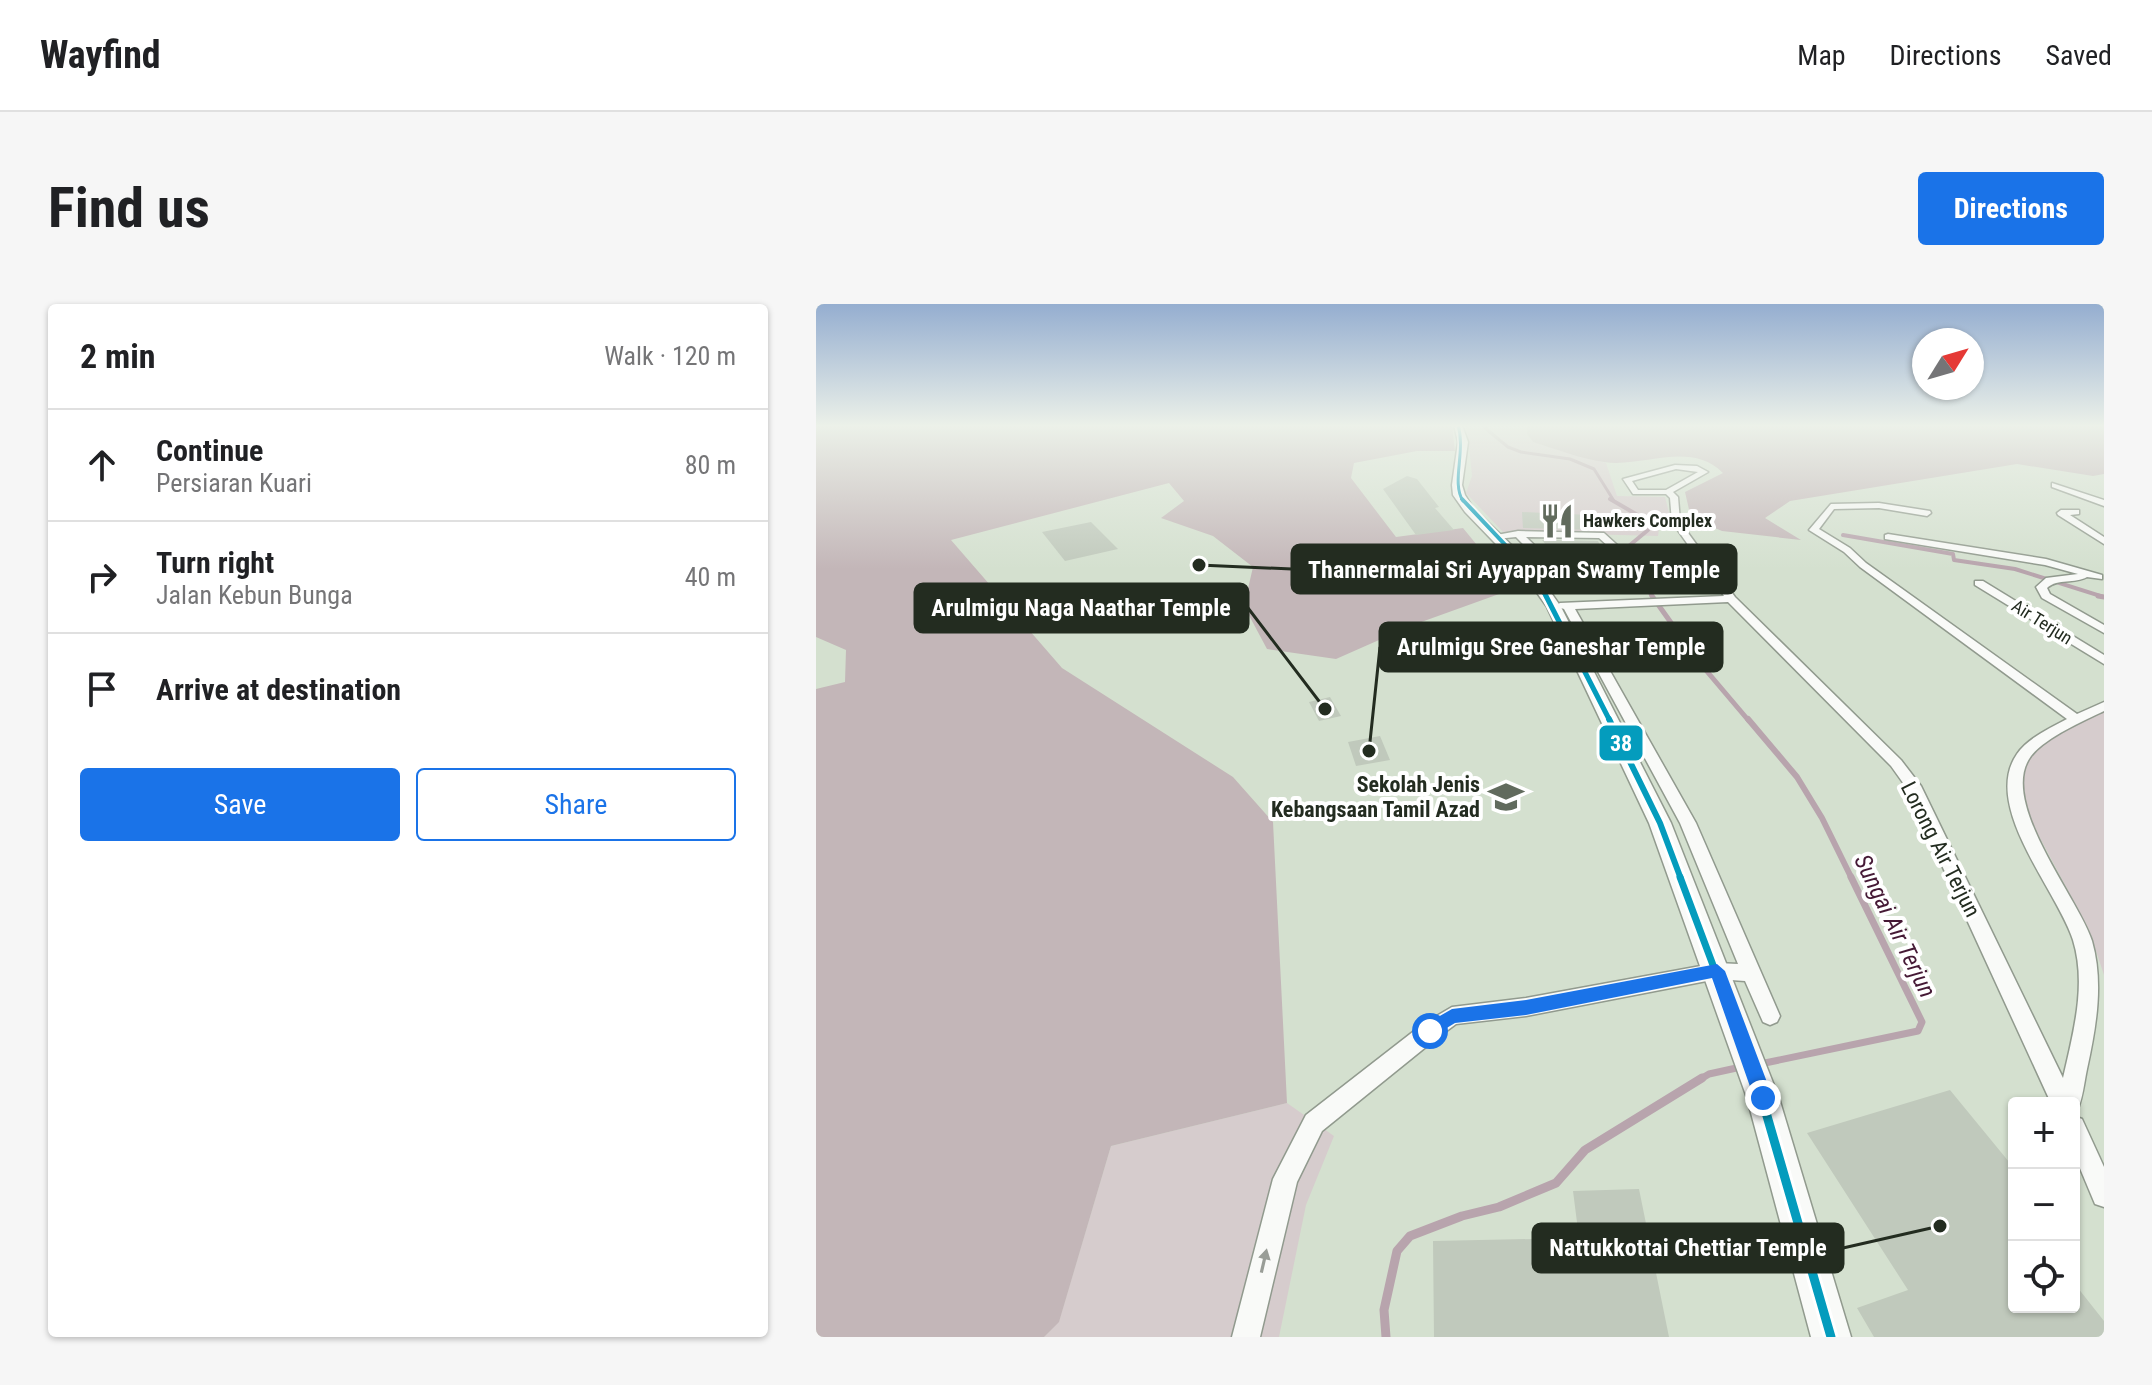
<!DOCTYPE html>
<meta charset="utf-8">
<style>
:root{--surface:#fff;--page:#f6f6f6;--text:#202124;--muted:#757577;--line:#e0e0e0;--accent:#1a73e8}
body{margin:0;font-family:"Roboto Condensed",sans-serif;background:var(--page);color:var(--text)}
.controls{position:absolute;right:24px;bottom:24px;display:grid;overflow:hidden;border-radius:8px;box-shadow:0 2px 6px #0004}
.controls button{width:72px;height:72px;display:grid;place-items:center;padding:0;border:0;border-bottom:2px solid var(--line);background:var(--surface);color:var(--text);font:40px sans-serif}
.compass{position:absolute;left:1096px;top:24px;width:72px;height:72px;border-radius:50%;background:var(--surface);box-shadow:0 2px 6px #0004;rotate:53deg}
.stop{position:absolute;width:24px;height:24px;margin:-18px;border:6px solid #1a73e8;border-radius:50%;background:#fff}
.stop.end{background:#1a73e8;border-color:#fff;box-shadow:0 2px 8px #0008}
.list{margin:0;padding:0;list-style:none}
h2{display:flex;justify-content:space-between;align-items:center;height:104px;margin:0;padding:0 32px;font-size:34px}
h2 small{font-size:26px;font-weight:400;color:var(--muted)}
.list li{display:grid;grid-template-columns:52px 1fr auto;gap:24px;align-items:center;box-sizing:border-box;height:112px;padding:0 32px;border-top:2px solid var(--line)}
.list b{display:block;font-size:30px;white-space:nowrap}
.list p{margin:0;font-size:26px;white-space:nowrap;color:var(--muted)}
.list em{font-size:26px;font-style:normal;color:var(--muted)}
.actions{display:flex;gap:16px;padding:24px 32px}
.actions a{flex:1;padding:18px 0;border:2px solid var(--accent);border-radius:8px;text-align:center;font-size:28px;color:var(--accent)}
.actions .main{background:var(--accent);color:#fff}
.icon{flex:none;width:44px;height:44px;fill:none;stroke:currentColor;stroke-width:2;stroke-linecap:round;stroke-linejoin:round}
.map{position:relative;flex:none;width:1288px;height:1033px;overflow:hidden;border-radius:8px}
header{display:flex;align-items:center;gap:48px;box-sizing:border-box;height:112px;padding:0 40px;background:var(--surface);border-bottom:2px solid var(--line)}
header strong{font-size:38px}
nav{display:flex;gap:44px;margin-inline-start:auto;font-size:28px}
.intro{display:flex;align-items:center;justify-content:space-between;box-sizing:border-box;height:192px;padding:0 48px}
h1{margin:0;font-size:56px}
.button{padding:20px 36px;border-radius:8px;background:var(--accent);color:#fff;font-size:28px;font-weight:700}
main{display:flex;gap:48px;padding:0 48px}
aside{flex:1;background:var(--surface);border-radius:8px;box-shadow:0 2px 6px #0004}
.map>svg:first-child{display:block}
.green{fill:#d6cccd}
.forest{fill:#c3b6b8}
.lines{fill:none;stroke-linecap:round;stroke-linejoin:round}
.stream-far5{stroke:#b8a4ad;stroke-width:3}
.stream-far4{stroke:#b8a4ad;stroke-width:4}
.stream-far3{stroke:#b8a4ad;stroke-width:5}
.stream-far2{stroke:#b8a4ad;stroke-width:6}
.stream-far1{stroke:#b8a4ad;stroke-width:7}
.stream{stroke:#b8a4ad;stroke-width:9}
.building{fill:#c0c9bc}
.street-casing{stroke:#919a8e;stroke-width:3}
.secondary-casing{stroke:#919a8e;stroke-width:3}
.street{fill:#f9faf8;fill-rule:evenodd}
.secondary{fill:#f9faf8;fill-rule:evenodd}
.bus-1-far5-casing{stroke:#fff;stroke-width:6}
.bus-1-far4-casing{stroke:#fff;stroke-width:8}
.bus-1-far3-casing{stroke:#fff;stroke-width:10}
.bus-1-far2-casing{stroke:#fff;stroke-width:12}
.bus-1-far1-casing{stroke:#fff;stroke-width:13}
.bus-1-casing{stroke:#fff;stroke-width:15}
.bus-1-far5{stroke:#049cbd;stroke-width:3}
.bus-1-far4{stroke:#049cbd;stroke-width:4}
.bus-1-far3{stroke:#049cbd;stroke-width:5}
.bus-1-far2{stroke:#049cbd;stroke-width:6}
.bus-1-far1{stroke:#049cbd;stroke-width:7}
.bus-1{stroke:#049cbd;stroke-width:9}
.oneway{fill:#999d97}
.route{fill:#1a73e8}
.labels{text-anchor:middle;stroke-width:8;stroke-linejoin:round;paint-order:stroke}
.far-poi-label{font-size:18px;font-weight:bold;fill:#232c20;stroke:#fff;text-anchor:start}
.far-street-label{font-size:18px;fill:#232c20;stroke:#fff}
.poi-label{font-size:22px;font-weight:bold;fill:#232c20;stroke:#fff;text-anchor:end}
.street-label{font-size:22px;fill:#232c20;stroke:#fff}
.water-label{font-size:24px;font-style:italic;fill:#451935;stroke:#fff}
.leader{fill:none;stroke:#232c20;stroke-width:3}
.callout-dot{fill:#232c20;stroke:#fff;stroke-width:3}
.callout{fill:#232c20;stroke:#232c20;stroke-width:3}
.callout-label{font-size:24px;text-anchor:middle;font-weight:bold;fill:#fff}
.line-badge{stroke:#fff;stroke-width:3}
.badge-label{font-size:22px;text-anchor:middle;font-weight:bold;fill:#fff}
</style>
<header>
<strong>Wayfind</strong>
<nav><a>Map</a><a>Directions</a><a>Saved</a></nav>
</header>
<div class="intro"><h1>Find us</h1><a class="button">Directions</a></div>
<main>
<aside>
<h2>2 min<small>Walk · 120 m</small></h2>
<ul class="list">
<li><svg class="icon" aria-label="ahead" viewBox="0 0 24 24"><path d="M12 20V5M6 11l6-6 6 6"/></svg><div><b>Continue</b><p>Persiaran Kuari</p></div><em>80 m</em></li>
<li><svg class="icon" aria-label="right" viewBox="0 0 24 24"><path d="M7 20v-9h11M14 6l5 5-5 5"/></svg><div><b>Turn right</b><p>Jalan Kebun Bunga</p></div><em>40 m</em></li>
<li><svg class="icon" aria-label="arrive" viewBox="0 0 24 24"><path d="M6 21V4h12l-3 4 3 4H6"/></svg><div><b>Arrive at destination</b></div></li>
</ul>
<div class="actions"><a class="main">Save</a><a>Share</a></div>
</aside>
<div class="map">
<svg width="1288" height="1033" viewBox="0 0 1288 1033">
<rect width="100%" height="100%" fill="#d4e0cf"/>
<g class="green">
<polygon points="651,121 711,121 711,130 717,138 790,159 801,192 849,193 853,209 844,218 842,232 687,228 650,189 656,172"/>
<polygon points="1288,404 1288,671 1273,626 1207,502 1200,455"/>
<polygon points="471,799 518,832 490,901 463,1033 228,1033 243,1017 295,842"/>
</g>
<g class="forest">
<polygon points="0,121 636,121 639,147 601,147 538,159 535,174 580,233 647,224 697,285 597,321 520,355 451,345 428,302 437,263 397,232 345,214 368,197 353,179 135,236 246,364 417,473 457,518 471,799 295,842 243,1018 228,1033 0,1033 0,385 29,378 30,346 0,333"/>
<path d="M711,121H1288V170L1277,172L1201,160L974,197L949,214L985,236L906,227L875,214L869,188L907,169C874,136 827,164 788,158C765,155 740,145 717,138L711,130Z"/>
</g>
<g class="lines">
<polyline class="stream-far5" points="674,121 669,124 692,143 705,148 754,155 778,165 798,197"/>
<g class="stream-far4">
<polyline points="794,195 832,217 832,226 814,241 845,259 852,267 838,276 833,287 837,294"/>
<polyline points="1027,231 1137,250 1138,256 1199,265 1288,293"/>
</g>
<g class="stream-far3">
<polyline points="836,292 883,358 933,417"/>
<polyline points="1282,292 1288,293"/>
</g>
<polyline class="stream-far2" points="932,415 981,473 1006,514 1036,575"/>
<g class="stream-far1">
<polyline points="944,760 1102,727 1106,718 1035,573"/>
<polyline points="883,776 893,770 925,763"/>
</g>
<polyline class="stream" points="570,1033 568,1006 581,947 594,932 646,912 683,903 740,879 769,846 886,774"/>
</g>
<g class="building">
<polygon points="591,172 601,175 623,203 619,204 638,226 600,231 567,185"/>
<polygon points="706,208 774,211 778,226 707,224"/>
<polygon points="275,218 302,245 249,257 226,228"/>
<polygon points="726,236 782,237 792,257 744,257"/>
<polygon points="514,393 525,412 503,417 493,398"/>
<polygon points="564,432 574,456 540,462 532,438"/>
<polygon points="1134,786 1198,864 1198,1003 1258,1003 1258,979 1288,1017 1288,1033 1058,1033 1041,1004 1092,986 991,829"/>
<polygon points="823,885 853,1033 618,1033 617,937 763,934 757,887"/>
</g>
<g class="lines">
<g class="street-casing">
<g id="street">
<path d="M859,161L881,162L892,168L857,188L862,193L864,218L919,293L1085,456L1105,482L1247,774C1257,730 1271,681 1257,636C1241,586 1165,502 1201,450C1212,434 1234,424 1251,415L1044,263L1028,248L993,226L1015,200L1063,199L1114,207L1115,209L1111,212L1063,204L1018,205L1003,225L1034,244L1050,259L1261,410L1288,398V407C1267,417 1229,434 1215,452C1181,497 1262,593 1276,637C1288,679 1280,724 1271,765C1268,779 1267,794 1261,807L1258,808V799H1235L1090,483L1075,462L912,298L759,305L880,519L964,712L961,718L954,721L947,718L929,677L901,675L710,712L640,720L621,734L506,827L481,878L444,1033H416L457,875L490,811L607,720L636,703L710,694L901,659L922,660L864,519L748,305L739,302L744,299L908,292L856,218L854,194L850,190H817L807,175ZM860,165L882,168L850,186H822L816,177Z"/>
<polygon points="1236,179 1288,196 1288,202 1236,183"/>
<polygon points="1245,206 1263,206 1263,210 1254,211 1288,233 1288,240 1242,211 1241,209"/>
<path d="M702,227L788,229L810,249L828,260L812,267L731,265L700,233L680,235L675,232ZM710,233L783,234L804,253L815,260H738Z"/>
<path d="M1072,230L1230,255L1286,271V275L1271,273C1259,280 1242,274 1231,284L1234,290L1288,321V329L1226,294L1220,283L1230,274L1262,270L1229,261L1069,235V231Z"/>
<polygon points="1159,277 1167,277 1288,351 1288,360 1159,281"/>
<polygon points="1258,812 1266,815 1288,863 1288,903 1279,900 1258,850"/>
</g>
</g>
<g class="secondary-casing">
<polygon id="secondary" points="638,121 646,121 652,138 646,181 649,191 657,204 715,260 745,303 855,519 963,794 1035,1033 995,1033 931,794 833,519 731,303 705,266 649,208 637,191 636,181 642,138"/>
</g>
<use href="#street" class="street"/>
<use href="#secondary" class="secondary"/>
<g class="bus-1-far5-casing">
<path id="bus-1-far5" d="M642,121C650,148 635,178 647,197"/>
</g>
<g class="bus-1-far4-casing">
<polyline id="bus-1-far4" points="646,195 710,263 731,294"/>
</g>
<g class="bus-1-far3-casing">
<polyline id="bus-1-far3" points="730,292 794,417"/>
</g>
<g class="bus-1-far2-casing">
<polyline id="bus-1-far2" points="793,415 844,519 865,575"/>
</g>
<g class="bus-1-far1-casing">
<polyline id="bus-1-far1" points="864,573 940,776"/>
</g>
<g class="bus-1-casing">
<polyline id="bus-1" points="940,774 1015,1033"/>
</g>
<use href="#bus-1-far5" class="bus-1-far5"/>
<use href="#bus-1-far4" class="bus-1-far4"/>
<use href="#bus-1-far3" class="bus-1-far3"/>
<use href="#bus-1-far2" class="bus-1-far2"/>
<use href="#bus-1-far1" class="bus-1-far1"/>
<use href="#bus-1" class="bus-1"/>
</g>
<defs><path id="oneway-solid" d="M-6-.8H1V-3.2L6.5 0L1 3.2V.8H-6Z" transform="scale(2)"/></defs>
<use class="oneway" href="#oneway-solid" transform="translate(448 957) rotate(-77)"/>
<linearGradient id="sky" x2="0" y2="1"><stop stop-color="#95aed0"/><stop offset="0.46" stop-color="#ecf1e9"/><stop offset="1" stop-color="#ecf1e9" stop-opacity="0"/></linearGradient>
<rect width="1288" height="265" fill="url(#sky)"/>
<polygon class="route" points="901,660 909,667 957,794 954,800 947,802 941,800 938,794 896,674 710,711 639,719 614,734 605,727 608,721 636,705 710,696"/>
<defs>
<g id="restaurant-bare" transform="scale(2.76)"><path d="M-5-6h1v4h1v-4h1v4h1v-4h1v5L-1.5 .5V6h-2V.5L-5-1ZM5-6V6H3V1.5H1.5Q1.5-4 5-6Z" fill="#616b5d" stroke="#fff" stroke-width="2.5" paint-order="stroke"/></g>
<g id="school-bare" transform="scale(2.76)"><path d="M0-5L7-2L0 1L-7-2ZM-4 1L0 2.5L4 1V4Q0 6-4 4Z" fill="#616b5d" stroke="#fff" stroke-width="2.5" paint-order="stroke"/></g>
</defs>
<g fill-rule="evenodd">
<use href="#restaurant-bare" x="741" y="217"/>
<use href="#school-bare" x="690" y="493"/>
</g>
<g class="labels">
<g class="far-poi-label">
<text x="767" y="223">Hawkers Complex</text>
</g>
<g class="far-street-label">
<text transform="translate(1226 318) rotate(32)" y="6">Air Terjun</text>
</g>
<g class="poi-label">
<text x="664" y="488">Sekolah Jenis<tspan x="664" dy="25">Kebangsaan Tamil Azad</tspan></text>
</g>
<g class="street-label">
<text transform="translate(1125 545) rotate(63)" y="8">Lorong Air Terjun</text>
</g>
<g class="water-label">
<text transform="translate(1079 622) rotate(64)" y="8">Sungai Air Terjun</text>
</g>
</g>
<path class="leader" d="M383 261L476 265M509 405L432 304M553 447L564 343M1124 922L1027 944"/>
<g class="callout-dot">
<circle cx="383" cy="261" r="8"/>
<circle cx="509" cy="405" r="8"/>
<circle cx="553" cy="447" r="8"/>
<circle cx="1124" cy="922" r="8"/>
</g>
<g class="callout">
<rect x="476" y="241" width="444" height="48" rx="8"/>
<rect x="99" y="280" width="333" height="48" rx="8"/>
<rect x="564" y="319" width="342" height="48" rx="8"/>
<rect x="717" y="920" width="310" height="48" rx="8"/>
</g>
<g class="callout-label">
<text x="698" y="274">Thannermalai Sri Ayyappan Swamy Temple</text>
<text x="265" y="312">Arulmigu Naga Naathar Temple</text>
<text x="735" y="351">Arulmigu Sree Ganeshar Temple</text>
<text x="872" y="952">Nattukkottai Chettiar Temple</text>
</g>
<rect class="line-badge" x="782" y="420" width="46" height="38" rx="8" fill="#049cbd"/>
<g class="badge-label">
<text x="805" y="447">38</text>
</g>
</svg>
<div class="controls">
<button>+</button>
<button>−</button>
<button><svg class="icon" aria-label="locate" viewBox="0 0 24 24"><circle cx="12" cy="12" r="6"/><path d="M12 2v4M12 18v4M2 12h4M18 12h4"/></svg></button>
</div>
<svg class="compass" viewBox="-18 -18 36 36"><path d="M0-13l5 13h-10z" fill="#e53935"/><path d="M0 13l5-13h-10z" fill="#757577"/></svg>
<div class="stop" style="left:614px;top:727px"></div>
<div class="stop end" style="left:947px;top:794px"></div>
</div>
</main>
